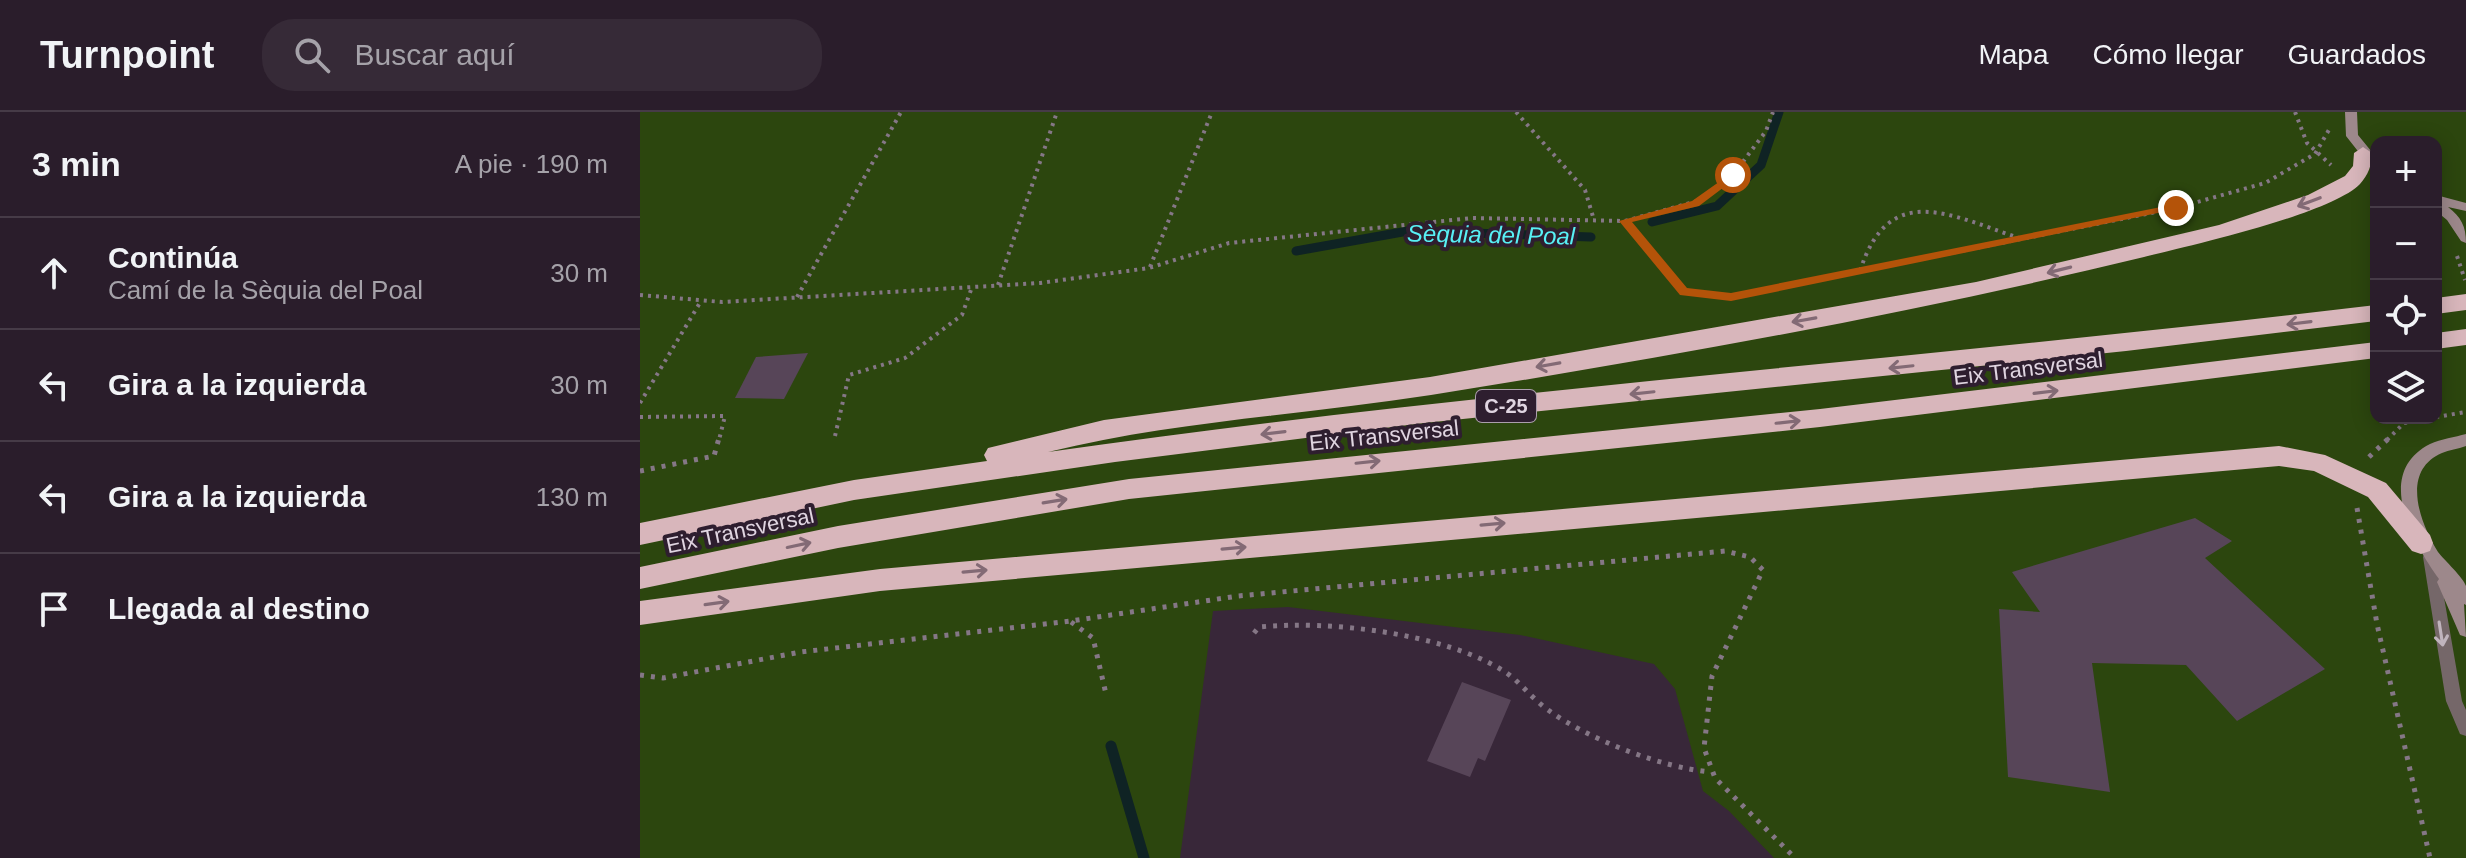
<!DOCTYPE html>
<html lang="es">
<meta charset="utf-8">
<style>
:root{--surface:#2a1d2b;--page:#362a37;--text:#f1f3f6;--muted:#a5a2a9;--line:#463b47}
body{margin:0;font-family:Arial,sans-serif;background:var(--page);color:var(--text)}
.controls{position:absolute;right:24px;top:24px;display:grid;overflow:hidden;border-radius:16px;box-shadow:0 4px 20px #0003}
.controls button{width:72px;height:72px;display:grid;place-items:center;padding:0;border:0;border-bottom:2px solid var(--line);background:var(--surface);color:var(--text);font:40px sans-serif}
.stop{position:absolute;width:24px;height:24px;margin:-18px;border:6px solid #b45309;border-radius:50%;background:#fff}
.stop.end{background:#b45309;border-color:#fff;box-shadow:0 2px 8px #0008}
.list{margin:0;padding:0;list-style:none}
h2{display:flex;justify-content:space-between;align-items:center;height:104px;margin:0;padding:0 32px;font-size:34px}
h2 small{font-size:26px;font-weight:400;color:var(--muted)}
.list li{display:grid;grid-template-columns:52px 1fr auto;gap:24px;align-items:center;box-sizing:border-box;height:112px;padding:0 32px;border-top:2px solid var(--line)}
.list b{display:block;font-size:30px;white-space:nowrap}
.list p{margin:0;font-size:26px;white-space:nowrap;color:var(--muted)}
.list em{font-size:26px;font-style:normal;color:var(--muted)}
.icon{flex:none;width:44px;height:44px;fill:none;stroke:currentColor;stroke-width:2;stroke-linecap:round;stroke-linejoin:round}
.map{position:relative;flex:none;width:1826px;height:746px;overflow:hidden}
header{display:flex;align-items:center;gap:48px;box-sizing:border-box;height:112px;padding:0 40px;background:var(--surface);border-bottom:2px solid var(--line)}
header strong{font-size:38px}
nav{display:flex;gap:44px;margin-inline-start:auto;font-size:28px}
.search{width:560px;height:72px;background:var(--page);display:flex;align-items:center;gap:20px;box-sizing:border-box;padding:0 28px;border-radius:32px;color:var(--muted);font-size:30px}
main{display:flex}
aside{flex:1;background:var(--surface)}
.map>svg:first-child{display:block}
.green{fill:#2c460e;fill-rule:evenodd}
.lines{fill:none;stroke-linecap:round;stroke-linejoin:round}
.stream-far1{stroke:#0f2324;stroke-width:9}
.stream{stroke:#0f2324;stroke-width:11}
.building{fill:#574558}
.path-far1{stroke:#857786;stroke-width:4;stroke-dasharray:3 5;stroke-linecap:butt}
.path{stroke:#857786;stroke-width:5;stroke-dasharray:4 7;stroke-linecap:butt}
.service{fill:#756769;fill-rule:evenodd}
.secondary{fill:#9d888b;fill-rule:evenodd}
.motorway{fill:#d8b6bb;fill-rule:evenodd}
.oneway{stroke:#836a75}
.oneway2{stroke:#c0b4bd}
.route{fill:#b45309}
.labels{text-anchor:middle;stroke-width:8;stroke-linejoin:round;paint-order:stroke}
.shield{fill:#2e1e2f;stroke:#ab9eac;stroke-width:2}
.shield-label{font-size:20px;font-weight:bold;fill:#e0d5e1}
.street-label{font-size:22px;fill:#e0d5e1;stroke:#2e1e2f}
.water-label{font-size:24px;font-style:italic;fill:#58f0f5;stroke:#2e1e2f}
</style>
<header>
<strong>Turnpoint</strong>
<div class="search"><svg class="icon" aria-label="search" viewBox="0 0 24 24"><circle cx="10" cy="10" r="6"/><path d="M15 15l6 6"/></svg>Buscar aquí</div>
<nav><a>Mapa</a><a>Cómo llegar</a><a>Guardados</a></nav>
</header>
<main>
<aside>
<h2>3 min<small>A pie · 190 m</small></h2>
<ul class="list">
<li><svg class="icon" aria-label="ahead" viewBox="0 0 24 24"><path d="M12 20V5M6 11l6-6 6 6"/></svg><div><b>Continúa</b><p>Camí de la Sèquia del Poal</p></div><em>30 m</em></li>
<li><svg class="icon" aria-label="left" viewBox="0 0 24 24"><path d="M17 20v-9H6M10 6l-5 5 5 5"/></svg><div><b>Gira a la izquierda</b></div><em>30 m</em></li>
<li><svg class="icon" aria-label="left" viewBox="0 0 24 24"><path d="M17 20v-9H6M10 6l-5 5 5 5"/></svg><div><b>Gira a la izquierda</b></div><em>130 m</em></li>
<li><svg class="icon" aria-label="arrive" viewBox="0 0 24 24"><path d="M6 21V4h12l-3 4 3 4H6"/></svg><div><b>Llegada al destino</b></div></li>
</ul>
</aside>
<div class="map">
<svg width="1826" height="746" viewBox="0 0 1826 746">
<rect width="100%" height="100%" fill="#382739"/>
<path class="green" d="M0,0H1826V746H1134L1089,699L1063,679L1035,577L1014,552L880,523L648,495L573,499L540,746H0ZM1736,30H1796V306H1736Z"/>
<g class="lines">
<g class="stream-far1">
<polyline points="1012,110 1077,94 1121,53 1139,0"/>
<polyline points="656,139 768,119 951,125"/>
</g>
<polyline class="stream" points="471,634 504,746"/>
</g>
<g class="building">
<polygon points="168,241 144,287 95,286 116,245"/>
<polygon points="1555,406 1592,429 1565,446 1685,557 1597,609 1546,553 1452,551 1470,680 1368,665 1359,497 1400,500 1372,460"/>
<polygon points="822,570 871,588 845,649 838,646 830,665 787,649"/>
</g>
<g class="lines">
<g class="path-far1">
<polyline points="876,0 945,78 954,108"/>
<polyline points="1655,0 1667,31 1691,53"/>
<polyline points="985,109 1044,180 1091,185 1536,96 1625,71 1675,42 1690,16"/>
<polyline points="1817,144 1825,168"/>
<polyline points="510,155 572,0"/>
<path d="M1220,159C1249,68 1310,103 1379,126"/>
<polyline points="358,173 417,0"/>
<polyline points="0,183 82,190 400,171 509,156 589,131 832,106 985,109 1061,88 1093,63 1126,19 1133,0"/>
<polyline points="157,185 261,0"/>
<polyline points="0,291 61,189"/>
<polyline points="0,305 85,304 79,328"/>
<polyline points="1796,305 1826,300"/>
<polyline points="195,324 209,263 265,246 322,203 332,175"/>
<polyline points="1747,328 1764,311 1789,306"/>
</g>
<g class="path">
<polyline points="1729,345 1749,326"/>
<polyline points="0,359 74,344 79,326"/>
<polyline points="1717,396 1737,512 1790,746"/>
<polyline points="431,510 453,526 466,582"/>
<path d="M614,521L619,515C688,508 802,521 862,558C879,568 891,586 908,598C948,627 1022,656 1071,660"/>
<polyline points="0,563 23,566 161,540 431,509 598,484 1085,439 1110,445 1123,458 1072,564 1064,636 1075,666 1155,746"/>
</g>
<polygon class="service" points="1790,439 1795,440 1797,445 1822,589 1826,598 1826,624 1820,622 1806,589 1783,445 1785,440"/>
<g class="secondary">
<polygon points="1705,0 1717,0 1718,23 1736,45 1736,58 1732,57 1706,24"/>
<path d="M1796,83L1826,91V99L1808,95C1821,105 1826,114 1826,131L1821,129L1807,108L1796,99Z"/>
<path d="M1826,322V334C1818,337 1809,338 1802,341C1760,359 1780,411 1798,440C1805,449 1823,465 1826,474C1826,478 1826,488 1826,493L1824,492L1826,525L1820,523L1797,470L1799,467C1773,431 1733,361 1790,332C1801,327 1815,325 1826,322Z"/>
</g>
<g class="motorway">
<path d="M1723,35L1732,41C1732,53 1728,63 1720,72C1691,102 1549,134 1504,145C1269,202 1030,245 791,283C664,303 533,309 408,340C849,277 1294,246 1736,193V209L1486,239L784,311L475,350L214,388L0,433V411L214,368L347,349L344,343L348,336L464,308L790,265L1336,170L1579,113L1668,83L1705,64L1713,54L1714,41Z"/>
<polygon points="1826,182 1826,198 1796,202 1796,186"/>
<polygon points="1826,217 1826,233 1796,237 1796,221"/>
<polygon points="1736,230 1736,246 1180,315 489,387 198,436 0,477 0,455 198,414 489,367 1180,297"/>
<polygon points="1639,334 1685,343 1746,371 1790,423 1793,431 1790,439 1781,442 1772,439 1728,385 1674,359 1639,354 240,479 0,513 0,489 240,457"/>
</g>
</g>
<defs><path id="oneway-shaft" d="M-6 0H5M1.5-3L5.5 0L1.5 3" fill="none" stroke-width="1.6" stroke-linecap="round" stroke-linejoin="round" transform="scale(2)"/></defs>
<g class="oneway">
<use href="#oneway-shaft" transform="translate(1669 90) rotate(159)"/>
<use href="#oneway-shaft" transform="translate(1419 158) rotate(166)"/>
<use href="#oneway-shaft" transform="translate(1164 208) rotate(170)"/>
<use href="#oneway-shaft" transform="translate(1659 211) rotate(173)"/>
<use href="#oneway-shaft" transform="translate(908 253) rotate(170)"/>
<use href="#oneway-shaft" transform="translate(1261 255) rotate(174)"/>
<use href="#oneway-shaft" transform="translate(1406 280) rotate(-7)"/>
<use href="#oneway-shaft" transform="translate(1002 281) rotate(174)"/>
<use href="#oneway-shaft" transform="translate(1148 310) rotate(-6)"/>
<use href="#oneway-shaft" transform="translate(633 321) rotate(173)"/>
<use href="#oneway-shaft" transform="translate(728 350) rotate(-6)"/>
<use href="#oneway-shaft" transform="translate(415 389) rotate(-9)"/>
<use href="#oneway-shaft" transform="translate(853 412) rotate(-5)"/>
<use href="#oneway-shaft" transform="translate(159 433) rotate(-12)"/>
<use href="#oneway-shaft" transform="translate(594 436) rotate(-5)"/>
<use href="#oneway-shaft" transform="translate(335 459) rotate(-5)"/>
<use href="#oneway-shaft" transform="translate(77 491) rotate(-8)"/>
</g>
<use class="oneway2" href="#oneway-shaft" transform="translate(1801 522) rotate(81)"/>
<polygon class="route" points="1093,60 1096,66 1059,94 992,110 1047,176 1091,181 1536,92 1542,96 1091,189 1040,183 979,109 1052,89"/>
<g class="labels">
<rect class="shield" x="836" y="278" width="60" height="32" rx="6"/>
<g class="shield-label">
<text x="866" y="301">C-25</text>
</g>
<g class="street-label">
<text transform="translate(1388 256) rotate(-7)" y="8">Eix Transversal</text>
<text transform="translate(744 323) rotate(-6)" y="8">Eix Transversal</text>
<text transform="translate(100 418) rotate(-12)" y="8">Eix Transversal</text>
</g>
<g class="water-label">
<text transform="translate(851 123) rotate(1)" y="8">Sèquia del Poal</text>
</g>
</g>
</svg>
<div class="controls">
<button>+</button>
<button>−</button>
<button><svg class="icon" aria-label="locate" viewBox="0 0 24 24"><circle cx="12" cy="12" r="6"/><path d="M12 2v4M12 18v4M2 12h4M18 12h4"/></svg></button>
<button><svg class="icon" aria-label="layers" viewBox="0 0 24 24"><path d="M12 4l9 5-9 5-9-5zM3 14l9 5 9-5"/></svg></button>
</div>
<div class="stop" style="left:1093px;top:63px"></div>
<div class="stop end" style="left:1536px;top:96px"></div>
</div>
</main>
